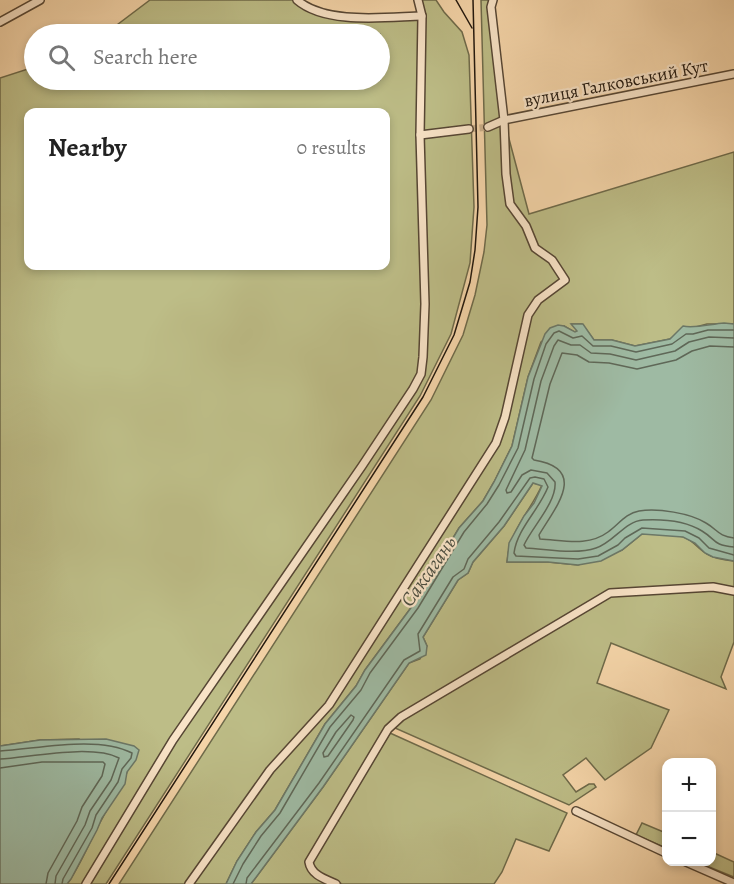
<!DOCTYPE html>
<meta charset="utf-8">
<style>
:root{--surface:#fff;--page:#f6f6f6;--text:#222;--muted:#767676;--line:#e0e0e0}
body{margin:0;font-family:Alegreya,serif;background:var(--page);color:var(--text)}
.controls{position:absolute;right:18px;bottom:18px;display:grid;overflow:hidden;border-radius:12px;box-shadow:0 3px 9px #0003}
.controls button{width:54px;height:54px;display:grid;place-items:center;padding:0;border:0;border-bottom:2px solid var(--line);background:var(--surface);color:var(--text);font:30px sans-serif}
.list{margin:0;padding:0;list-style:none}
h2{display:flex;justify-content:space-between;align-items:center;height:78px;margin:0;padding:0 24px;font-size:26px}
h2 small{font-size:20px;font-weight:400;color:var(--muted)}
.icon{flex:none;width:33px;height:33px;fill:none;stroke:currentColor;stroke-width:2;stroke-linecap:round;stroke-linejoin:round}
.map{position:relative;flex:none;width:734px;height:884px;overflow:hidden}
.search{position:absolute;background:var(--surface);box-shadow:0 3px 9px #0003;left:24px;top:24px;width:366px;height:66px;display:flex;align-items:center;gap:15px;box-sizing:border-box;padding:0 21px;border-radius:33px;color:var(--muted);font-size:22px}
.panel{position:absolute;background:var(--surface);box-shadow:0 3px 9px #0003;left:24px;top:108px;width:366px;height:162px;border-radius:12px}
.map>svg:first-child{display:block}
.green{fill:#bdbd87;stroke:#6e6a4a;stroke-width:1.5;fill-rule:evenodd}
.water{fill:#9ebaa3;stroke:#6c7867;stroke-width:1.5}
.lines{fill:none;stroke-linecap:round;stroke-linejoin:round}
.shore{stroke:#5f6858;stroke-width:1.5}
.minor-tunnel{stroke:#cbb08b;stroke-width:7;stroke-dasharray:7 3.5;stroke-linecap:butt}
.minor-casing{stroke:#564634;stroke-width:10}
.minor{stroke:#f9e4c8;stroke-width:7}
.tram{stroke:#20160d;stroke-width:1.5}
.labels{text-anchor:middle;stroke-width:4.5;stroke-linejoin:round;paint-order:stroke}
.street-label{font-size:18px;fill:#20160d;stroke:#f9e4c8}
.water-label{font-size:20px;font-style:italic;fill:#4c4f42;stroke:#f9e4c8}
</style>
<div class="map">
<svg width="734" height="884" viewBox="0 0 734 884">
<rect width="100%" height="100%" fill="#f6d6aa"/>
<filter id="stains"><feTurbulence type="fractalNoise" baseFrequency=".00333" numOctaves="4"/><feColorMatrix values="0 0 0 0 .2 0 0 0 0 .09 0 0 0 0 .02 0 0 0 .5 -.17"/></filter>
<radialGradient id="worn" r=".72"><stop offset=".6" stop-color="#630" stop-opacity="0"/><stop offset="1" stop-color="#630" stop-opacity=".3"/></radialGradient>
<g class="green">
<path d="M150,0H297L327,15L421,16L418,0H436L444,12L462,32L469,55L474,207L470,263L451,334L420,396L106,884H67C82,864 90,839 103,817C112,799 121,792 127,772L79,739L40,740L0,746V78L34,67V80H380V34H105ZM28,112H386V266H28Z"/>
<polygon points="481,0 491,0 504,120 529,214 734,152 734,324 707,324 692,328 687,327 670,339 635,346 612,340 594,340 582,324 572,324 578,331 574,332 564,326 541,342 528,377 512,446 494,482 483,501 459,528 413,605 365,670 356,686 325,724 275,810 256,832 237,861 226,884 119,884 431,400 463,335 475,295 484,252 487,225"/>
<path d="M533,483L542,485C530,512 509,531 507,562H548L578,565L622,550L642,534C655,534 671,533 684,537C694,541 698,549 707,554C715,559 725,560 734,561V588L609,590L399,714L306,862C307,876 318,878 329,884H251L323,787L409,663L420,659L427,646L423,637L458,580L468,573L473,562L504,526Z"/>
<polygon points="713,590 734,594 734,642 721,677 726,689 611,643 597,683 669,710 651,748 605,780 586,758 563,775 576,792 589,784 594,784 596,787 569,805 395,728 401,721 610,596"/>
<polygon points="390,733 567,813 549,851 516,839 502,872 494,884 342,884 315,871 312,862"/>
<polygon points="642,823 666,833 666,848 636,835"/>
<polygon points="712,852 734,862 734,877 697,862 712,862"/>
</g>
<g class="water">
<path d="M724,323L734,324V561L713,557L705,553L695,543L683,537L642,534L622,550L601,561L578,565L548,562H507L509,543L524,516L534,503L542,486L533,483L504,526L473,562L468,573L458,580L423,637L427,646L426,655L409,663L323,787L251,884H226L237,861L256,832L275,810L325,724L356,686L365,670L413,605L459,528L483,501L494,482L512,446L528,377L545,334L550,328L558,325L564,326L575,332L577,331L571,324H583L594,340H612L635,346L670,339L683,326C693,329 711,324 724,323Z"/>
<polygon points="106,739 134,746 139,750 136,760 127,772 125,784 102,818 97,830 71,879 67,884 0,884 0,746 40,740"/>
</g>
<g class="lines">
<g class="shore">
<path d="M734,338L709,337L689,342L675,351L636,360L610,354L591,353L580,345H571L558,340L554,346L541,381L525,450L506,490L507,493L511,492L522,475L531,470L547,473L555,482C557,502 532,527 524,545L526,548C547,549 576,555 596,548C613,543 625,521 643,520C662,519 686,521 702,531C717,540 712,545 734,547"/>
<path d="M734,347L710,346L692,351L676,360L637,369L609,363L589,362L577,355L562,353L550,384L532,458L534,460C590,469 554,509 539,535L540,539C563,540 588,547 608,532C618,525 626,513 639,511C658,508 690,513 706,523C718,530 718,536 734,538"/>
<polygon points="351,715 354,717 353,720 328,756 324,757 323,753 336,732"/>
<path d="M0,751C37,749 97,735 132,753L131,758L122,769L118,782L96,815L92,828L63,879L62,884"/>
<path d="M0,759C31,757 92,744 119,758L111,780L90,811L85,825L56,876L55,884"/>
<polyline points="0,768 42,762 103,762 105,764 102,776 82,807 77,821 48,873 46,884"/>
<polyline points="233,884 243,864 261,836 280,813 330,727 361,690 370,673 418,608 464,532 487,504 499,485 518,448 534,379 546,344 554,333 559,331 573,338 582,336 593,346 611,346 636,352 672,344 686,334 693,334 708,330 734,330"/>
<path d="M246,884L247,878L319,783L404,660L420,651L418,634L453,577L464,569L468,559L499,522L530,478L535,477L544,479L548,487C539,510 517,529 514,553L516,556L578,559L598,556L618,545L625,538L642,528L685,531L699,538L709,548L734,555"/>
</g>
<polyline class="minor-tunnel" points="469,129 488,127"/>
<g class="minor-casing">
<g id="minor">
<path d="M297,0C326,25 386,17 422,16"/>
<polyline points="0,22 40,0"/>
<polyline points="488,127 504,120 734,74"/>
<polyline points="420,135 469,129"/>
<polyline points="576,811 666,853"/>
<polyline points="686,862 734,883"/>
<polyline points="86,884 173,740 362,466 413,389 421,374 423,357 425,304 420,135 422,16 418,0"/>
<polyline points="189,884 270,770 329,705 496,443 505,417 528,315 538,300 565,280 552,260 535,248 526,226 510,204 506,174 504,120 491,7 493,0"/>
<path d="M336,884C325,879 311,875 309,862L388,729L401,717L610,593L713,587L734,591"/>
</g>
</g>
<use href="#minor" class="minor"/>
<g class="tram">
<polyline points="456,0 472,28"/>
<polyline points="109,884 423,397 454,335 470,282 475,250 478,207 473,0"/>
</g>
</g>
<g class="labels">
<g class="street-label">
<text transform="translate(616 83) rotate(-11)" y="6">вулиця Галковський Кут</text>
</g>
<g class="water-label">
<text transform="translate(428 571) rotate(-55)" y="7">Саксагань</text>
</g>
</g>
<rect width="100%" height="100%" filter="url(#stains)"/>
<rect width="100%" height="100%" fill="url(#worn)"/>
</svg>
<div class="controls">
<button>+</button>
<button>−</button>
</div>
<div class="search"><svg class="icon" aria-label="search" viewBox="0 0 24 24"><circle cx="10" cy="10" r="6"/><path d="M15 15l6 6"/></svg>Search here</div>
<section class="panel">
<h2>Nearby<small>0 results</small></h2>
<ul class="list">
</ul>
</section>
</div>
